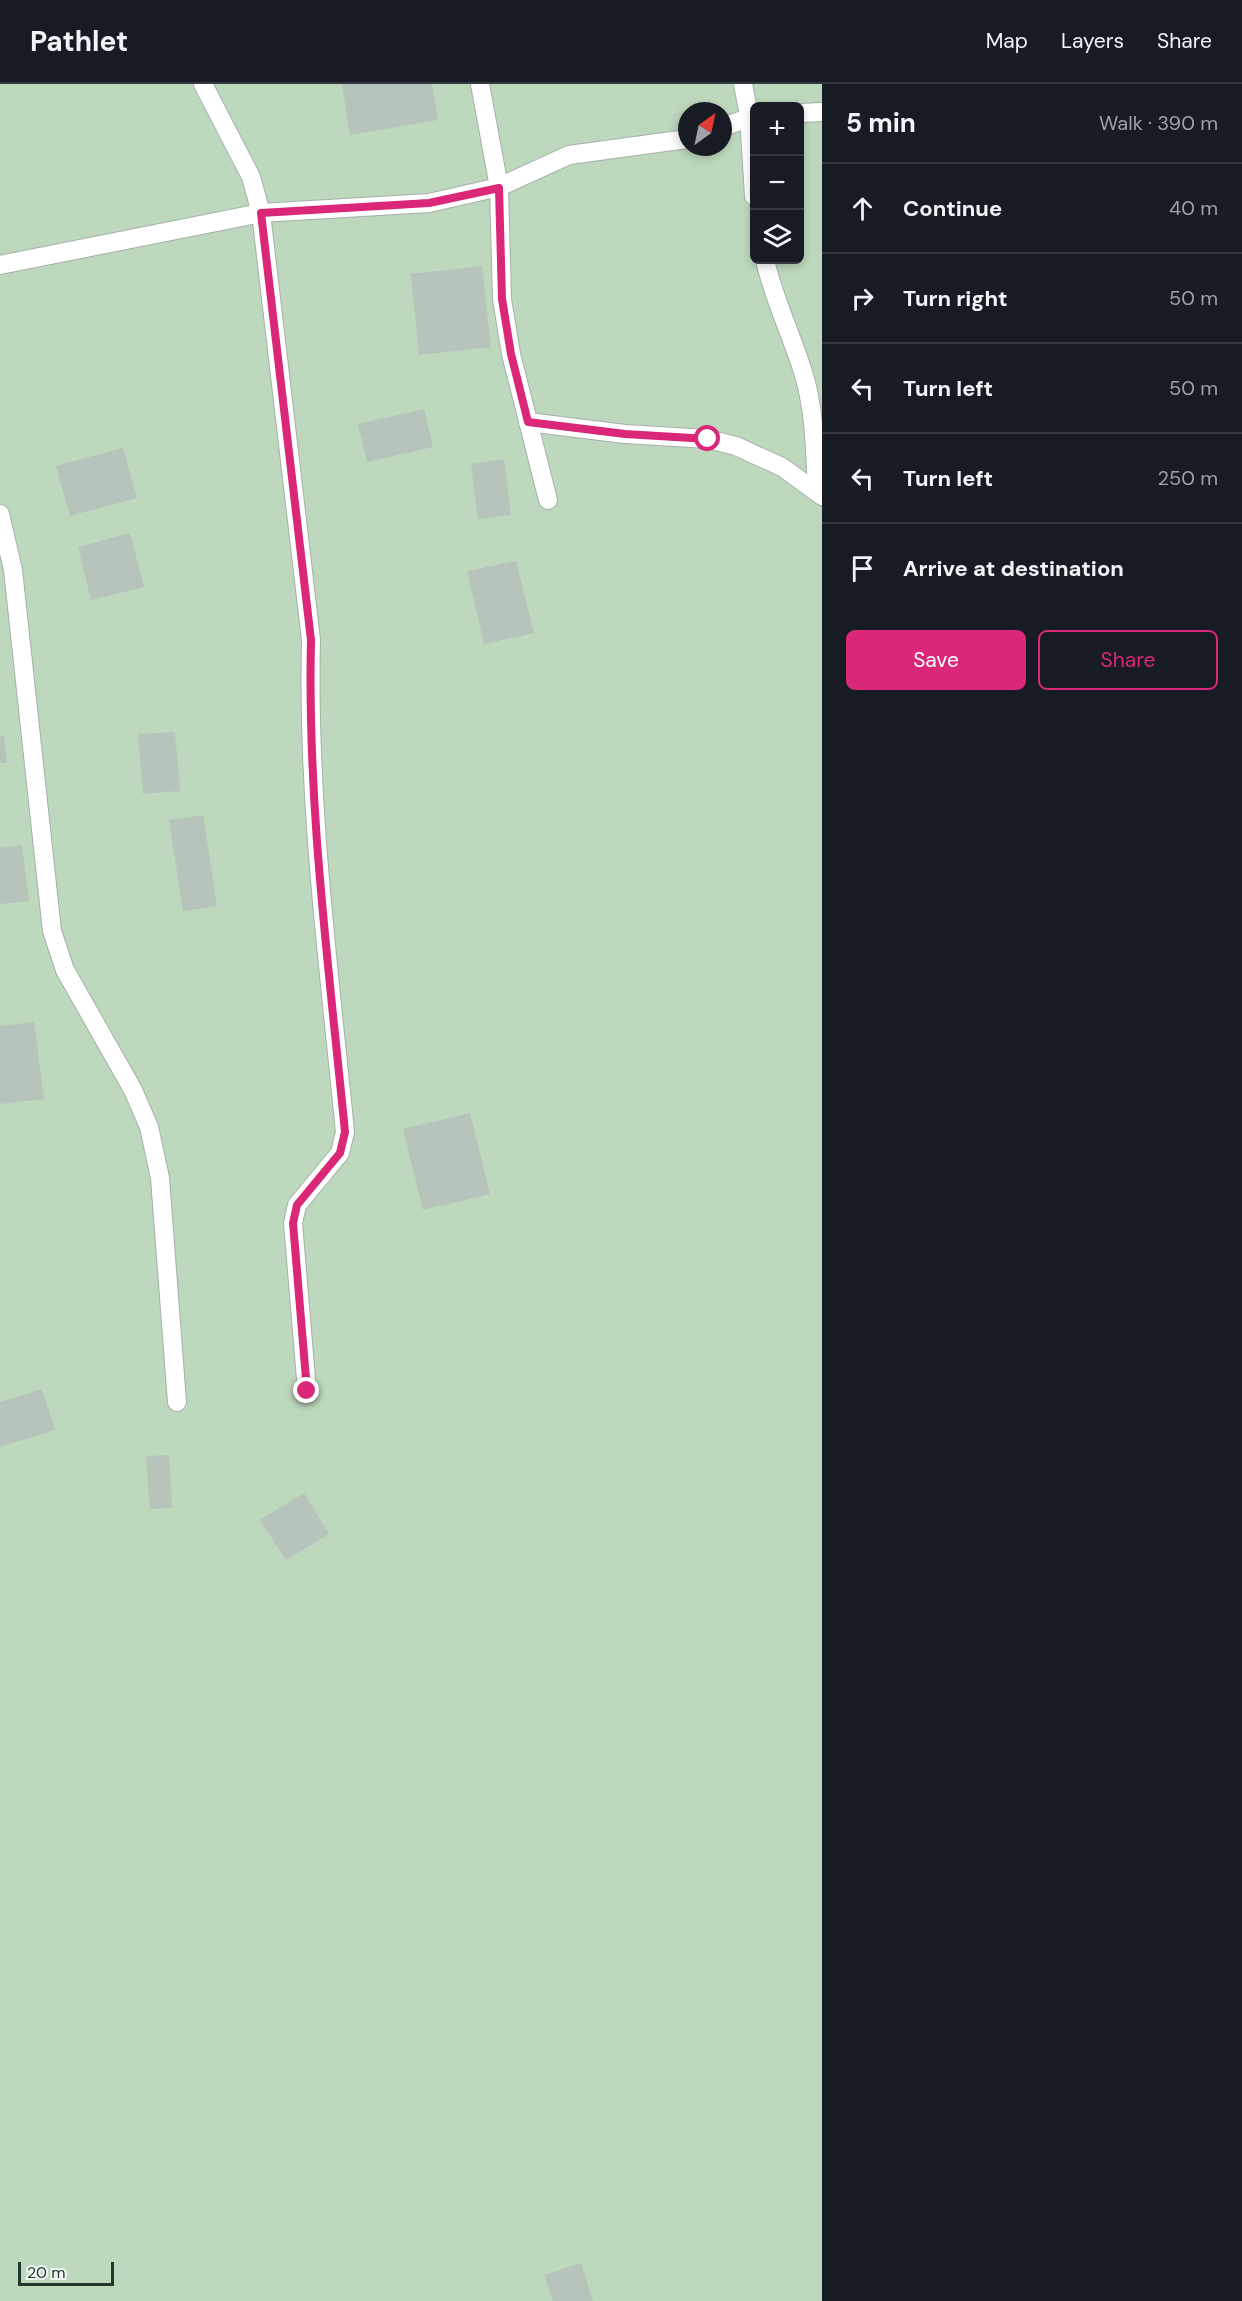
<!DOCTYPE html>
<meta charset="utf-8">
<style>
:root{--surface:#171b24;--page:#20242c;--text:#f1f3f6;--muted:#9ea1a6;--line:#363941;--accent:#db2777}
body{margin:0;font-family:"DM Sans",sans-serif;background:var(--page);color:var(--text)}
.controls{position:absolute;right:18px;top:18px;display:grid;overflow:hidden;border-radius:9px;box-shadow:0 3px 9px #0003}
.controls button{width:54px;height:54px;display:grid;place-items:center;padding:0;border:0;border-bottom:2px solid var(--line);background:var(--surface);color:var(--text);font:30px sans-serif}
.compass{position:absolute;left:678px;top:18px;width:54px;height:54px;border-radius:50%;background:var(--surface);box-shadow:0 3px 9px #0003;rotate:33deg}
.scale{position:absolute;left:18px;bottom:15px;width:96px;box-sizing:border-box;padding-left:6px;border:3px solid #24382d;border-top:0;font-size:16px;line-height:21px;white-space:nowrap;color:#24382d;-webkit-text-stroke:4px #f1f7f2;paint-order:stroke}
.stop{position:absolute;width:18px;height:18px;margin:-14px;border:4px solid #db2777;border-radius:50%;background:#fff}
.stop.end{background:#db2777;border-color:#fff;box-shadow:0 2px 6px #0008}
.list{margin:0;padding:0;list-style:none}
h2{display:flex;justify-content:space-between;align-items:center;height:78px;margin:0;padding:0 24px;font-size:26px}
h2 small{font-size:20px;font-weight:400;color:var(--muted)}
.list li{display:grid;grid-template-columns:39px 1fr auto;gap:18px;align-items:center;box-sizing:border-box;height:90px;padding:0 24px;border-top:2px solid var(--line)}
.list b{display:block;font-size:22px;white-space:nowrap}
.list em{font-size:20px;font-style:normal;color:var(--muted)}
.actions{display:flex;gap:12px;padding:18px 24px}
.actions a{flex:1;padding:14px 0;border:2px solid var(--accent);border-radius:9px;text-align:center;font-size:21px;color:var(--accent)}
.actions .main{background:var(--accent);color:#fff}
.icon{flex:none;width:33px;height:33px;fill:none;stroke:currentColor;stroke-width:2;stroke-linecap:round;stroke-linejoin:round}
.map{position:relative;flex:none;width:822px;height:2217px;overflow:hidden}
header{display:flex;align-items:center;gap:36px;box-sizing:border-box;height:84px;padding:0 30px;background:var(--surface);border-bottom:2px solid var(--line)}
header strong{font-size:28px}
nav{display:flex;gap:33px;margin-inline-start:auto;font-size:21px}
main{display:flex}
aside{flex:1;background:var(--surface)}
.map>svg:first-child{display:block}
.green{fill:#bdd8bd;fill-rule:evenodd}
.building{fill:#b7c4bc}
.lines{fill:none;stroke-linecap:round;stroke-linejoin:round}
.minor-casing{stroke:#a5b1a9;stroke-width:20}
.minor{stroke:#fff;stroke-width:18}
.route{stroke:#db2777;stroke-width:8}
</style>
<header>
<strong>Pathlet</strong>
<nav><a>Map</a><a>Layers</a><a>Share</a></nav>
</header>
<main>
<div class="map">
<svg width="822" height="2217" viewBox="0 0 822 2217">
<rect width="100%" height="100%" fill="#e1eae3"/>
<path class="green" d="M0,0H822V2217H0ZM754,22H800V176H754ZM687,27H723V63H687Z"/>
<g class="building">
<polygon points="342,0 432,0 438,36 350,51"/>
<polygon points="482,182 491,263 419,271 411,190"/>
<polygon points="424,325 433,363 367,378 358,340"/>
<polygon points="123,364 137,414 70,432 56,382"/>
<polygon points="504,375 511,431 478,435 471,380"/>
<polygon points="130,449 144,503 91,516 78,463"/>
<polygon points="516,477 534,549 484,560 467,487"/>
<polygon points="175,648 180,707 143,710 138,650"/>
<polygon points="0,652 4,652 7,679 0,679"/>
<polygon points="203,731 217,822 183,827 169,736"/>
<polygon points="22,761 29,817 0,820 0,764"/>
<polygon points="34,938 44,1015 0,1020 0,942"/>
<polygon points="470,1029 490,1110 423,1126 403,1045"/>
<polygon points="42,1305 55,1346 0,1363 0,1318"/>
<polygon points="169,1371 172,1424 150,1425 146,1372"/>
<polygon points="304,1409 329,1450 286,1476 260,1436"/>
<polygon points="581,2179 593,2217 553,2217 544,2191"/>
</g>
<g class="lines">
<g class="minor-casing">
<g id="minor">
<path d="M203,0L251,93L261,129L311,556C307,720 329,884 345,1048L340,1069L297,1121L293,1139L307,1307"/>
<polyline points="480,0 499,103 502,215 511,270 548,416"/>
<polyline points="743,0 749,32 754,112"/>
<polyline points="800,29 822,28"/>
<polyline points="723,43 754,32"/>
<path d="M765,176C774,216 791,249 803,288C815,326 815,368 817,407"/>
<polyline points="0,181 261,129 429,119 499,103 569,71 687,55"/>
<polyline points="528,338 625,350 708,355 736,362 782,383 822,412"/>
<polyline points="0,430 13,486 52,847 65,886 133,1006 149,1043 160,1094 177,1318"/>
</g>
</g>
<use href="#minor" class="minor"/>
</g>
<g class="lines">
<path class="route" d="M307,1307L293,1139L297,1121L340,1069L345,1048C329,884 307,720 311,556L261,129L429,119L499,104L502,215L511,270L528,338L625,350L708,355"/>
</g>
</svg>
<div class="controls">
<button>+</button>
<button>−</button>
<button><svg class="icon" aria-label="layers" viewBox="0 0 24 24"><path d="M12 4l9 5-9 5-9-5zM3 14l9 5 9-5"/></svg></button>
</div>
<svg class="compass" viewBox="-18 -18 36 36"><path d="M0-13l5 13h-10z" fill="#e53935"/><path d="M0 13l5-13h-10z" fill="#9ea1a6"/></svg>
<div class="scale">20 m</div>
<div class="stop" style="left:708px;top:355px"></div>
<div class="stop end" style="left:307px;top:1307px"></div>
</div>
<aside>
<h2>5 min<small>Walk · 390 m</small></h2>
<ul class="list">
<li><svg class="icon" aria-label="ahead" viewBox="0 0 24 24"><path d="M12 20V5M6 11l6-6 6 6"/></svg><div><b>Continue</b></div><em>40 m</em></li>
<li><svg class="icon" aria-label="right" viewBox="0 0 24 24"><path d="M7 20v-9h11M14 6l5 5-5 5"/></svg><div><b>Turn right</b></div><em>50 m</em></li>
<li><svg class="icon" aria-label="left" viewBox="0 0 24 24"><path d="M17 20v-9H6M10 6l-5 5 5 5"/></svg><div><b>Turn left</b></div><em>50 m</em></li>
<li><svg class="icon" aria-label="left" viewBox="0 0 24 24"><path d="M17 20v-9H6M10 6l-5 5 5 5"/></svg><div><b>Turn left</b></div><em>250 m</em></li>
<li><svg class="icon" aria-label="arrive" viewBox="0 0 24 24"><path d="M6 21V4h12l-3 4 3 4H6"/></svg><div><b>Arrive at destination</b></div></li>
</ul>
<div class="actions"><a class="main">Save</a><a>Share</a></div>
</aside>
</main>
